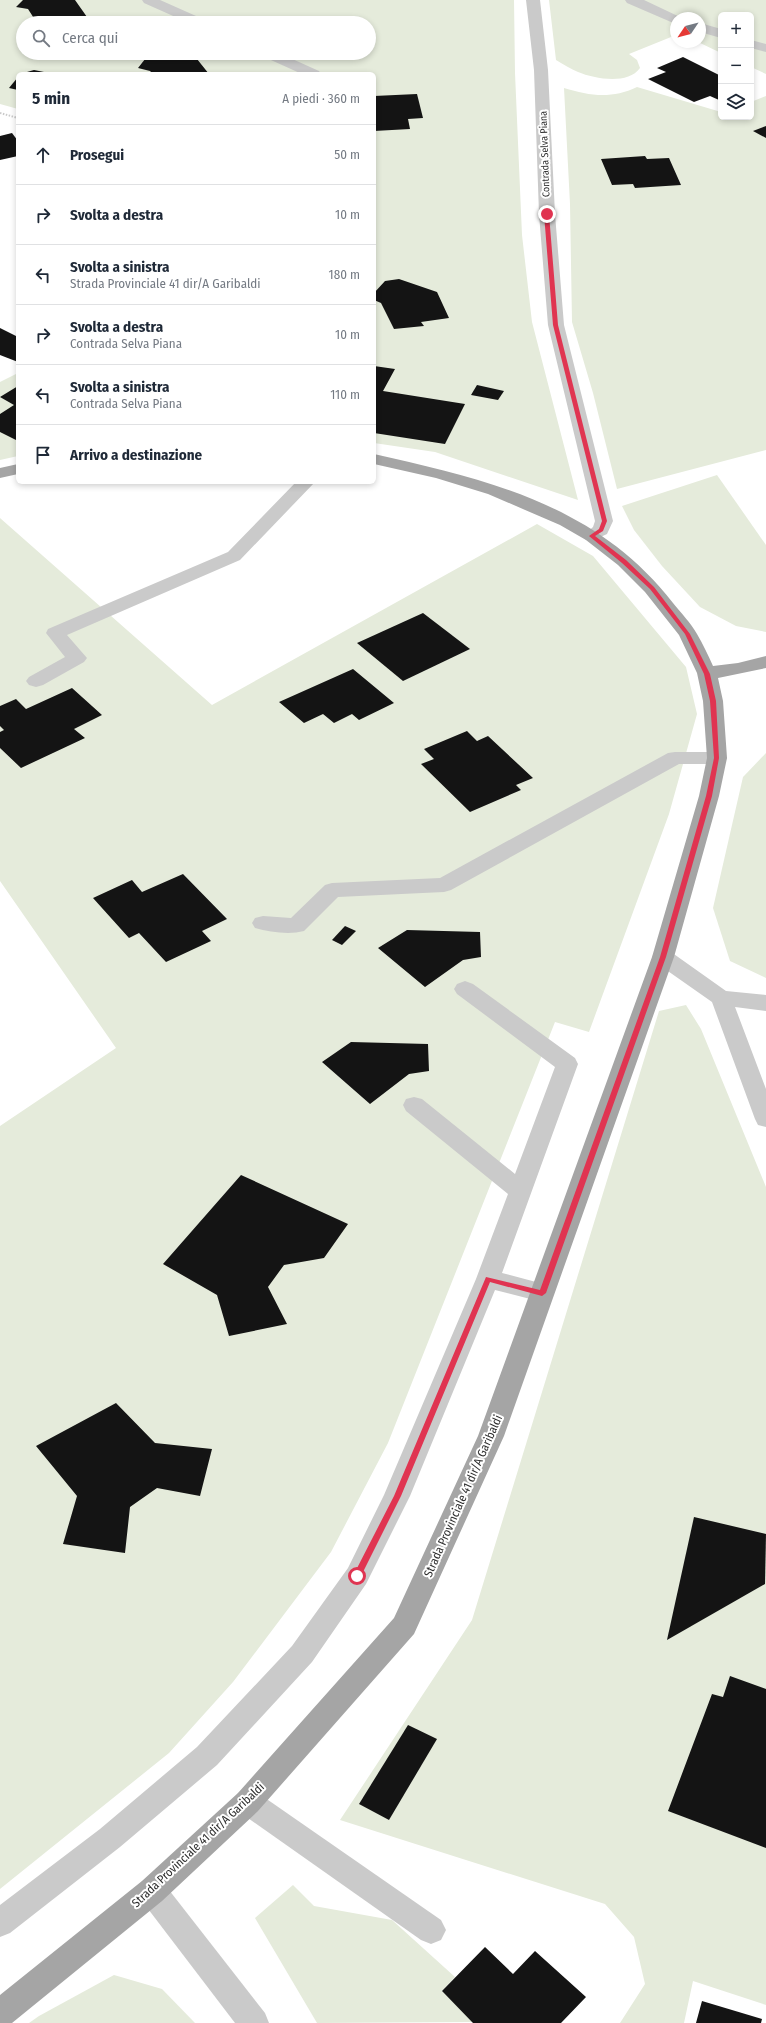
<!DOCTYPE html>
<html lang="it">
<meta charset="utf-8">
<style>
:root{--surface:#fff;--page:#f2f2f3;--text:#1f2937;--muted:#747a83;--line:#e0e1e3}
body{margin:0;font-family:"Fira Sans Condensed",sans-serif;background:var(--page);color:var(--text)}
.controls{position:absolute;right:12px;top:12px;display:grid;overflow:hidden;border-radius:6px;box-shadow:0 2px 6px #0003}
.controls button{width:36px;height:36px;display:grid;place-items:center;padding:0;border:0;border-bottom:1px solid var(--line);background:var(--surface);color:var(--text);font:20px sans-serif}
.compass{position:absolute;left:670px;top:12px;width:36px;height:36px;border-radius:50%;background:var(--surface);box-shadow:0 2px 6px #0003;rotate:235deg}
.stop{position:absolute;width:12px;height:12px;margin:-9px;border:3px solid #e03451;border-radius:50%;background:#fff}
.stop.end{background:#e03451;border-color:#fff;box-shadow:0 1px 4px #0008}
.list{margin:0;padding:0;list-style:none}
h2{display:flex;justify-content:space-between;align-items:center;height:52px;margin:0;padding:0 16px;font-size:17px}
h2 small{font-size:13px;font-weight:400;color:var(--muted)}
.list li{display:grid;grid-template-columns:26px 1fr auto;gap:12px;align-items:center;box-sizing:border-box;height:60px;padding:0 16px;border-top:1px solid var(--line)}
.list b{display:block;font-size:15px;white-space:nowrap}
.list p{margin:0;font-size:13px;white-space:nowrap;color:var(--muted)}
.list em{font-size:13px;font-style:normal;color:var(--muted)}
.icon{flex:none;width:22px;height:22px;fill:none;stroke:currentColor;stroke-width:2;stroke-linecap:round;stroke-linejoin:round}
.map{position:relative;flex:none;width:766px;height:2023px;overflow:hidden}
.search{position:absolute;background:var(--surface);box-shadow:0 2px 6px #0003;left:16px;top:16px;width:360px;height:44px;display:flex;align-items:center;gap:10px;box-sizing:border-box;padding:0 14px;border-radius:22px;color:var(--muted);font-size:15px}
.panel{position:absolute;background:var(--surface);box-shadow:0 2px 6px #0003;left:16px;top:72px;width:360px;height:412px;border-radius:6px}
.map>svg:first-child{display:block}
.green{fill:#e5ebdb;fill-rule:evenodd}
.building{fill:#141414}
.lines{fill:none;stroke-linecap:round;stroke-linejoin:round}
.path{stroke:#cacaca;stroke-width:2;stroke-dasharray:1.5 1.5;stroke-linecap:butt}
.minor{fill:#cacaca;fill-rule:evenodd}
.major{fill:#a5a5a5;fill-rule:evenodd}
.route{fill:#e03451}
.labels{text-anchor:middle;stroke-width:4;stroke-linejoin:round;paint-order:stroke}
.far-street-label{font-size:10px;fill:#2d2d2d;stroke:#fff}
.street-label{font-size:12px;fill:#2d2d2d;stroke:#fff}
</style>
<div class="map">
<svg width="766" height="2023" viewBox="0 0 766 2023">
<rect width="100%" height="100%" fill="#fff"/>
<g class="green">
<path d="M0,0H514L515,73L522,235L532,322L578,500L435,452L374,443V74H18V109L0,104ZM23,23H369V53H23Z"/>
<path d="M549,0H766V74L751,67V15H721V53L698,42H700V18H676V35L629,54L637,60L640,68C628,85 595,79 578,72C571,69 563,64 556,60Z"/>
<path d="M637,87L721,112V117H751V102L766,96V450L617,489L593,393L572,322L570,204L564,88C590,96 612,99 637,87Z"/>
<polygon points="18,373 18,456 0,460 0,382"/>
<polygon points="717,475 766,545 766,632 736,626 700,607 662,566 634,530 622,506"/>
<polygon points="0,518 212,705 537,524 593,556 686,667 697,714 669,814 589,1032 555,1022 388,1443 331,1552 233,1682 169,1753 0,1889 0,1126 116,1048 0,881"/>
<polygon points="766,753 766,978 730,961 713,908 743,777"/>
<polygon points="686,1005 701,1029 766,1187 766,2005 693,1981 684,2023 620,2023 645,1984 634,1937 605,1904 340,1820 472,1620 659,1011"/>
<polygon points="293,1885 314,1906 392,1920 455,1977 442,1991 474,2022 317,2023 255,1918"/>
<polygon points="114,1975 162,1989 195,2023 29,2023 39,2016"/>
</g>
<g class="building">
<polygon points="23,0 75,0 87,17 64,21 65,23 37,23 28,9 16,7"/>
<polygon points="151,53 171,53 197,59 209,74 153,74 150,71 138,68 149,54"/>
<polygon points="683,57 721,76 721,99 719,100 710,96 694,102 648,79 666,72 657,68"/>
<polygon points="34,70 49,73 49,74 20,74"/>
<polygon points="18,77 18,90 9,88"/>
<polygon points="417,94 423,118 408,119 410,129 374,131 374,96"/>
<polygon points="766,126 766,138 753,131"/>
<polygon points="12,133 18,141 18,156 0,160 0,136"/>
<polygon points="645,156 647,159 669,158 681,185 635,188 633,184 612,185 601,159"/>
<polygon points="399,279 437,292 449,318 421,322 424,326 394,329 381,303 374,300 374,293 385,281"/>
<polygon points="0,328 18,337 18,362 0,355"/>
<polygon points="374,366 395,369 383,391 465,404 445,444 374,433"/>
<polygon points="477,385 504,391 498,400 471,395"/>
<polygon points="18,386 18,441 0,432 0,414 14,405 0,397"/>
<polygon points="423,613 470,649 403,681 357,643"/>
<polygon points="353,669 394,703 359,720 352,714 334,723 323,714 304,723 279,702"/>
<polygon points="72,688 102,715 74,729 85,738 21,768 0,748 0,732 4,730 0,726 0,706 16,699 26,709"/>
<polygon points="467,731 477,741 488,736 533,778 516,785 521,790 470,812 421,764 434,759 424,749"/>
<polygon points="183,874 227,919 202,931 211,941 166,962 139,933 129,938 93,898 132,880 142,892"/>
<polygon points="345,926 356,931 342,945 332,940"/>
<polygon points="407,930 480,932 481,957 463,960 425,987 378,948"/>
<polygon points="351,1042 428,1044 429,1071 409,1074 370,1104 322,1062"/>
<polygon points="241,1175 348,1224 324,1258 284,1265 268,1287 287,1324 229,1336 217,1295 163,1264"/>
<polygon points="116,1403 155,1443 212,1449 200,1496 157,1488 130,1507 125,1553 63,1544 77,1496 36,1446"/>
<polygon points="694,1517 766,1534 765,1584 667,1640"/>
<polygon points="730,1676 766,1689 766,1848 668,1811 712,1694 723,1697"/>
<polygon points="408,1725 437,1739 389,1820 359,1804"/>
<polygon points="485,1947 513,1974 535,1951 586,1997 561,2023 473,2023 442,1991"/>
<polygon points="702,2001 762,2019 761,2023 696,2023"/>
</g>
<g class="lines">
<polyline class="path" points="0,113 18,118"/>
<g class="minor">
<polygon points="142,0 160,0 205,20 207,23 189,23 144,3"/>
<polygon points="526,0 540,0 548,70 555,214 564,325 613,521 607,534 592,541 586,540 583,536 593,527 595,521 548,325 539,214 534,70"/>
<polygon points="625,0 644,0 682,18 676,18 676,23 671,22 627,3"/>
<polygon points="700,23 721,29 721,38 700,32"/>
<polygon points="751,40 766,44 766,52 751,48"/>
<polygon points="260,53 279,53 319,71 321,74 302,74 262,56"/>
<polygon points="296,482 315,482 240,560 67,635 87,658 84,662 43,685 36,687 29,685 26,681 29,677 65,657 46,633 48,629 228,552"/>
<path d="M675,752H717L724,753L727,758L724,763L717,764H679L451,890L444,892L338,897L304,931C289,935 270,932 255,928L252,923L255,918L263,916L291,918L325,885L332,883L440,878L668,753Z"/>
<polygon points="663,950 671,952 726,991 766,995 766,1011 735,1007 766,1089 766,1127 758,1125 755,1119 712,1002 655,962 652,957 655,952"/>
<polygon points="465,981 473,984 575,1058 578,1064 502,1273 551,1286 554,1293 551,1300 542,1302 495,1290 410,1496 366,1584 312,1662 217,1765 120,1847 10,1933 0,1937 0,1905 100,1829 197,1747 292,1646 348,1568 384,1495 476,1279 508,1194 406,1111 403,1105 406,1099 414,1097 422,1099 515,1174 555,1067 457,994 454,989 457,984"/>
<polygon points="248,1789 258,1793 441,1920 446,1930 441,1940 431,1944 421,1940 238,1811 234,1802 238,1793"/>
<polygon points="152,1877 162,1881 265,2013 269,2023 235,2023 142,1901 137,1891 142,1881"/>
</g>
<g class="major">
<path d="M374,454C489,480 597,505 673,603C681,613 691,623 697,634C703,644 708,655 713,666L738,663L766,656V668L718,678L723,701L727,758L719,796L674,957L504,1436L414,1634L258,1811L162,1901L12,2023H0V1995L142,1881L238,1793L394,1618L478,1436L652,957L699,796L707,758L703,701L697,673L679,635L645,592L618,565L586,540L560,525L488,494L436,478L374,464Z"/>
<polygon points="18,464 18,474 0,478 0,468"/>
</g>
</g>
<polygon class="route" points="547,213 549,214 558,325 607,521 603,531 595,536 626,560 654,587 690,634 710,674 716,701 719,758 712,796 666,957 546,1293 542,1296 490,1282 401,1496 360,1578 357,1579 353,1576 394,1496 486,1277 540,1290 660,957 706,796 714,758 710,701 704,674 685,634 650,589 622,563 589,536 599,529 602,521 553,325 544,214"/>
<g class="labels">
<g class="far-street-label">
<text transform="translate(544 154) rotate(-92)" y="4">Contrada Selva Piana</text>
</g>
<g class="street-label">
<text transform="translate(463 1496) rotate(-66)" y="4">Strada Provinciale 41 dir/A Garibaldi</text>
<text transform="translate(198 1845) rotate(-43)" y="4">Strada Provinciale 41 dir/A Garibaldi</text>
</g>
</g>
</svg>
<div class="controls">
<button>+</button>
<button>−</button>
<button><svg class="icon" aria-label="layers" viewBox="0 0 24 24"><path d="M12 4l9 5-9 5-9-5zM3 14l9 5 9-5"/></svg></button>
</div>
<svg class="compass" viewBox="-18 -18 36 36"><path d="M0-13l5 13h-10z" fill="#e53935"/><path d="M0 13l5-13h-10z" fill="#747a83"/></svg>
<div class="stop" style="left:357px;top:1576px"></div>
<div class="stop end" style="left:547px;top:214px"></div>
<div class="search"><svg class="icon" aria-label="search" viewBox="0 0 24 24"><circle cx="10" cy="10" r="6"/><path d="M15 15l6 6"/></svg>Cerca qui</div>
<section class="panel">
<h2>5 min<small>A piedi · 360 m</small></h2>
<ul class="list">
<li><svg class="icon" aria-label="ahead" viewBox="0 0 24 24"><path d="M12 20V5M6 11l6-6 6 6"/></svg><div><b>Prosegui</b></div><em>50 m</em></li>
<li><svg class="icon" aria-label="right" viewBox="0 0 24 24"><path d="M7 20v-9h11M14 6l5 5-5 5"/></svg><div><b>Svolta a destra</b></div><em>10 m</em></li>
<li><svg class="icon" aria-label="left" viewBox="0 0 24 24"><path d="M17 20v-9H6M10 6l-5 5 5 5"/></svg><div><b>Svolta a sinistra</b><p>Strada Provinciale 41 dir/A Garibaldi</p></div><em>180 m</em></li>
<li><svg class="icon" aria-label="right" viewBox="0 0 24 24"><path d="M7 20v-9h11M14 6l5 5-5 5"/></svg><div><b>Svolta a destra</b><p>Contrada Selva Piana</p></div><em>10 m</em></li>
<li><svg class="icon" aria-label="left" viewBox="0 0 24 24"><path d="M17 20v-9H6M10 6l-5 5 5 5"/></svg><div><b>Svolta a sinistra</b><p>Contrada Selva Piana</p></div><em>110 m</em></li>
<li><svg class="icon" aria-label="arrive" viewBox="0 0 24 24"><path d="M6 21V4h12l-3 4 3 4H6"/></svg><div><b>Arrivo a destinazione</b></div></li>
</ul>
</section>
</div>
